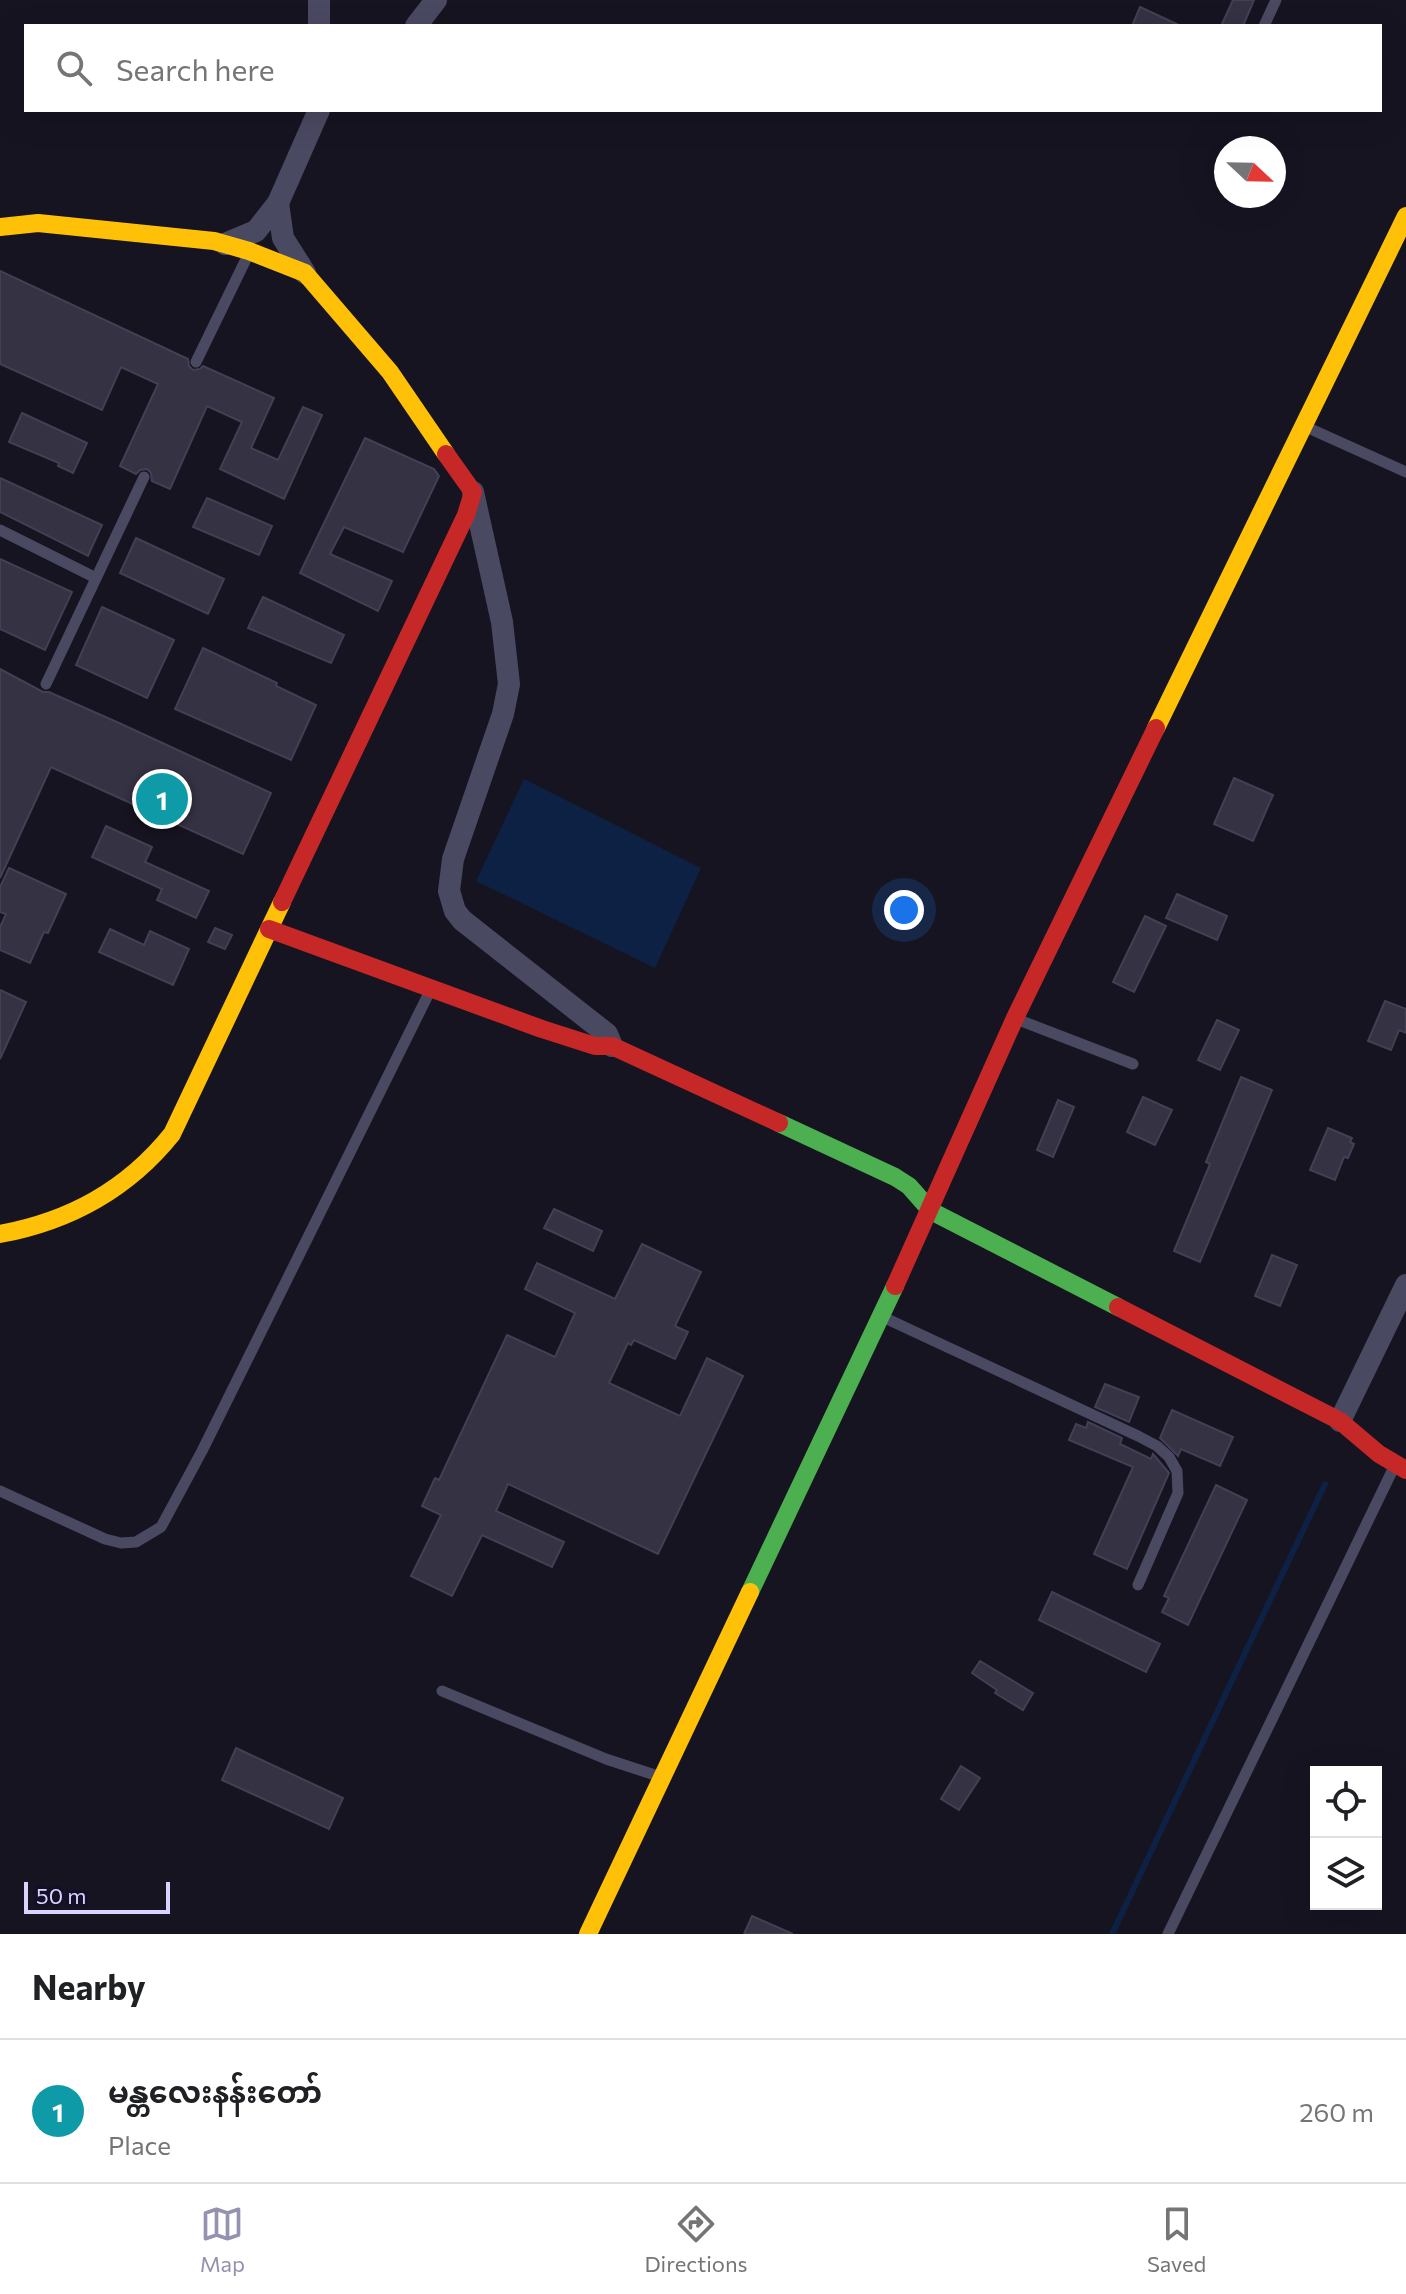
<!DOCTYPE html>
<meta charset="utf-8">
<style>
:root{--surface:#fff;--page:#f6f6f6;--text:#202124;--muted:#757577;--line:#e0e0e0;--accent:#9591b1}
body{margin:0;font-family:Commissioner,"Noto Sans Myanmar",sans-serif;background:var(--page);color:var(--text)}
.controls{position:absolute;right:24px;bottom:24px;display:grid;overflow:hidden;border-radius:0px;box-shadow:0 8px 32px #0002}
.controls button{width:72px;height:72px;display:grid;place-items:center;padding:0;border:0;border-bottom:2px solid var(--line);background:var(--surface);color:var(--text);font:40px sans-serif}
.compass{position:absolute;left:1214px;top:136px;width:72px;height:72px;border-radius:50%;background:var(--surface);box-shadow:0 8px 32px #0002;rotate:112deg}
.scale{position:absolute;left:24px;bottom:20px;width:146px;box-sizing:border-box;padding-left:8px;border:4px solid #d9d4ff;border-top:0;font-size:22px;line-height:28px;white-space:nowrap;color:#d9d4ff;-webkit-text-stroke:6px #130f26;paint-order:stroke}
.you{position:absolute;left:904px;top:910px;width:28px;height:28px;margin:-20px;border:6px solid #fff;border-radius:50%;background:#1a73e8;box-shadow:0 0 0 12px #1a73e833}
.badge{display:grid;place-items:center;width:52px;height:52px;border-radius:50%;background:var(--accent);color:#fff;font-size:26px;font-weight:700}
.pin{position:absolute;translate:-50% -50%;border:4px solid #fff;box-shadow:0 2px 8px #0006}
.list{margin:0;padding:0;list-style:none}
h2{display:flex;justify-content:space-between;align-items:center;height:104px;margin:0;padding:0 32px;font-size:34px}
h2 small{font-size:26px;font-weight:400;color:var(--muted)}
.list li{display:grid;grid-template-columns:52px 1fr auto;gap:24px;align-items:center;box-sizing:border-box;height:144px;padding:0 32px;border-top:2px solid var(--line)}
.list b{display:block;font-size:30px;white-space:nowrap}
.list p{margin:0;font-size:26px;white-space:nowrap;color:var(--muted)}
.list em{font-size:26px;font-style:normal;color:var(--muted)}
.icon{flex:none;width:44px;height:44px;fill:none;stroke:currentColor;stroke-width:2;stroke-linecap:round;stroke-linejoin:round}
.map{position:relative;flex:none;width:1406px;height:1934px;overflow:hidden}
.search{position:absolute;background:var(--surface);box-shadow:0 8px 32px #0002;left:24px;right:24px;top:24px;height:88px;display:flex;align-items:center;gap:20px;box-sizing:border-box;padding:0 28px;border-radius:0px;color:var(--muted);font-size:30px}
.sheet{height:248px;background:var(--surface)}
nav{display:flex;justify-content:space-around;align-items:center;box-sizing:border-box;height:112px;border-top:2px solid var(--line);background:var(--surface);font-size:22px;color:var(--muted)}
nav a{display:grid;justify-items:center;gap:4px}
nav .on{color:var(--accent)}
.map>svg:first-child{display:block}
.water{fill:#0d2144}
.lines{fill:none;stroke-linecap:round;stroke-linejoin:round}
.stream{stroke:#0d2144;stroke-width:6}
.building{fill:#343243;stroke:#433f54;stroke-width:2}
.lane{stroke:#4a4962;stroke-width:11}
.street{stroke:#4a4962;stroke-width:22}
.fast{stroke:#4caf50;stroke-width:18}
.slow{stroke:#ffc107;stroke-width:18}
.jam{stroke:#c62828;stroke-width:18}
</style>
<div class="map">
<svg width="1406" height="1934" viewBox="0 0 1406 1934">
<rect width="100%" height="100%" fill="#161421"/>
<polygon class="water" points="524,779 701,868 655,968 476,881"/>
<g class="lines">
<polyline class="stream" points="1112,1934 1325,1484"/>
</g>
<g class="building">
<polygon points="1233,0 1254,0 1243,26 1221,26"/>
<polygon points="1140,7 1181,26 1132,26"/>
<polygon points="0,271 188,359 189,366 193,370 200,369 203,366 274,398 251,448 278,460 303,407 322,415 284,499 220,469 242,422 207,406 170,489 152,481 151,473 147,469 140,470 136,474 120,466 158,384 121,367 102,410 0,364"/>
<polygon points="22,413 87,443 73,473 58,466 59,463 9,442"/>
<polygon points="365,438 434,469 439,476 403,552 344,527 330,554 392,581 378,611 300,573"/>
<polygon points="0,478 102,525 88,556 0,512"/>
<polygon points="207,498 272,526 259,555 193,527"/>
<polygon points="136,538 224,579 208,614 120,573"/>
<polygon points="0,559 72,592 45,650 0,629"/>
<polygon points="263,597 344,635 331,663 248,628"/>
<polygon points="102,607 174,640 147,698 76,665"/>
<polygon points="203,648 277,683 276,686 316,705 291,760 175,709"/>
<polygon points="0,669 43,692 49,692 119,723 271,793 243,854 51,767 0,878"/>
<polygon points="1234,778 1273,795 1253,841 1214,824"/>
<polygon points="106,826 152,847 145,862 209,891 196,918 157,900 162,889 92,857"/>
<polygon points="9,868 66,894 48,933 44,932 30,963 0,950 0,927 6,914 0,912 0,887"/>
<polygon points="1177,894 1227,916 1217,940 1166,918"/>
<polygon points="1145,916 1166,926 1134,992 1113,982"/>
<polygon points="215,928 232,935 225,949 208,942"/>
<polygon points="110,929 144,945 150,931 189,949 173,985 99,952"/>
<polygon points="0,990 26,1002 0,1059"/>
<polygon points="1385,1001 1406,1009 1406,1033 1399,1030 1391,1050 1368,1041"/>
<polygon points="1217,1020 1239,1030 1220,1070 1198,1060"/>
<polygon points="1241,1077 1272,1090 1200,1262 1174,1251 1210,1164 1206,1162"/>
<polygon points="1143,1097 1172,1110 1155,1145 1127,1132"/>
<polygon points="1058,1100 1074,1107 1053,1157 1037,1150"/>
<polygon points="1328,1128 1352,1138 1350,1142 1354,1144 1348,1158 1344,1157 1335,1180 1310,1170"/>
<polygon points="554,1209 602,1231 593,1251 544,1228"/>
<polygon points="642,1244 701,1272 675,1326 688,1332 675,1359 634,1340 631,1345 628,1343 609,1383 680,1416 707,1358 743,1376 658,1554 508,1484 496,1511 564,1542 552,1567 482,1535 452,1596 411,1576 441,1515 422,1506 435,1478 439,1480 507,1335 555,1357 575,1313 525,1289 537,1263 615,1299"/>
<polygon points="1272,1255 1297,1265 1280,1306 1255,1296"/>
<polygon points="1105,1384 1139,1397 1129,1422 1095,1407"/>
<polygon points="1172,1410 1233,1437 1220,1466 1181,1449 1178,1456 1160,1438"/>
<polygon points="1088,1422 1122,1438 1120,1444 1151,1459 1153,1454 1169,1473 1127,1569 1094,1554 1133,1467 1069,1440 1076,1424 1086,1428"/>
<polygon points="1216,1485 1247,1500 1188,1625 1162,1612 1169,1598 1164,1596"/>
<polygon points="1052,1592 1160,1644 1146,1672 1039,1620"/>
<polygon points="980,1661 1033,1693 1023,1710 995,1693 997,1690 972,1673"/>
<polygon points="236,1748 343,1798 329,1829 222,1780"/>
<polygon points="961,1766 980,1778 959,1810 941,1799"/>
<polygon points="752,1916 793,1934 744,1934"/>
</g>
<g class="lines">
<g class="lane">
<polyline points="1264,26 1276,0"/>
<polyline points="196,362 248,255"/>
<polyline points="1304,426 1406,472"/>
<polyline points="0,530 96,578"/>
<polyline points="46,684 144,477"/>
<polyline points="1019,1020 1133,1064"/>
<polyline points="885,1318 1138,1436 1157,1446 1169,1457 1177,1471 1178,1493 1138,1585"/>
<polyline points="0,1491 105,1539 121,1543 136,1542 161,1527 202,1451 431,989"/>
<polyline points="442,1691 606,1759 661,1777"/>
<polyline points="1168,1934 1395,1465"/>
</g>
<g class="street">
<polyline points="319,0 319,26"/>
<polyline points="416,26 436,0"/>
<polyline points="278,203 283,238 305,273"/>
<polyline points="225,244 256,231 278,203 319,110"/>
<polyline points="473,492 502,622 509,684 503,714 453,859 449,891 455,911 462,920 607,1034 612,1046"/>
<polyline points="1340,1421 1406,1285"/>
</g>
<g class="fast">
<polyline points="779,1123 895,1177 909,1186 931,1211 1118,1307"/>
<polyline points="750,1592 895,1286"/>
</g>
<g class="slow">
<polyline points="0,227 38,223 214,241 249,251 305,273 390,372 446,454"/>
<polyline points="1156,728 1406,216"/>
<path d="M0,1234C70,1221 127,1190 172,1134L282,902"/>
<polyline points="588,1934 750,1592"/>
</g>
<g class="jam">
<polyline points="282,902 466,515 473,492 446,454"/>
<polyline points="269,929 542,1029 595,1046 612,1046 779,1123"/>
<polyline points="895,1286 1015,1018 1156,728"/>
<polyline points="1118,1307 1340,1421 1379,1454 1406,1470"/>
</g>
</g>
</svg>
<div class="controls">
<button><svg class="icon" aria-label="locate" viewBox="0 0 24 24"><circle cx="12" cy="12" r="6"/><path d="M12 2v4M12 18v4M2 12h4M18 12h4"/></svg></button>
<button><svg class="icon" aria-label="layers" viewBox="0 0 24 24"><path d="M12 4l9 5-9 5-9-5zM3 14l9 5 9-5"/></svg></button>
</div>
<svg class="compass" viewBox="-18 -18 36 36"><path d="M0-13l5 13h-10z" fill="#e53935"/><path d="M0 13l5-13h-10z" fill="#757577"/></svg>
<div class="scale">50 m</div>
<div class="you"></div>
<div class="pin badge" style="left:162px;top:799px;background:#0f9aa8">1</div>
<div class="search"><svg class="icon" aria-label="search" viewBox="0 0 24 24"><circle cx="10" cy="10" r="6"/><path d="M15 15l6 6"/></svg>Search here</div>
</div>
<section class="sheet">
<h2>Nearby<small></small></h2>
<ul class="list">
<li><span class="badge" style="background:#0f9aa8">1</span><div><b>မန္တလေးနန်းတော်</b><p>Place</p></div><em>260 m</em></li>
</ul>
</section>
<nav>
<a class="on"><svg class="icon" aria-label="map" viewBox="0 0 24 24"><path d="M3 6l6-2 6 2 6-2v14l-6 2-6-2-6 2zM9 4v14M15 6v14"/></svg>Map</a>
<a><svg class="icon" aria-label="directions" viewBox="0 0 24 24"><path d="M12 3l9 9-9 9-9-9zM9 14v-3h6M13 9l2 2-2 2"/></svg>Directions</a>
<a><svg class="icon" aria-label="saved" viewBox="0 0 24 24"><path d="M7 4h10v16l-5-4-5 4z"/></svg>Saved</a>
</nav>
